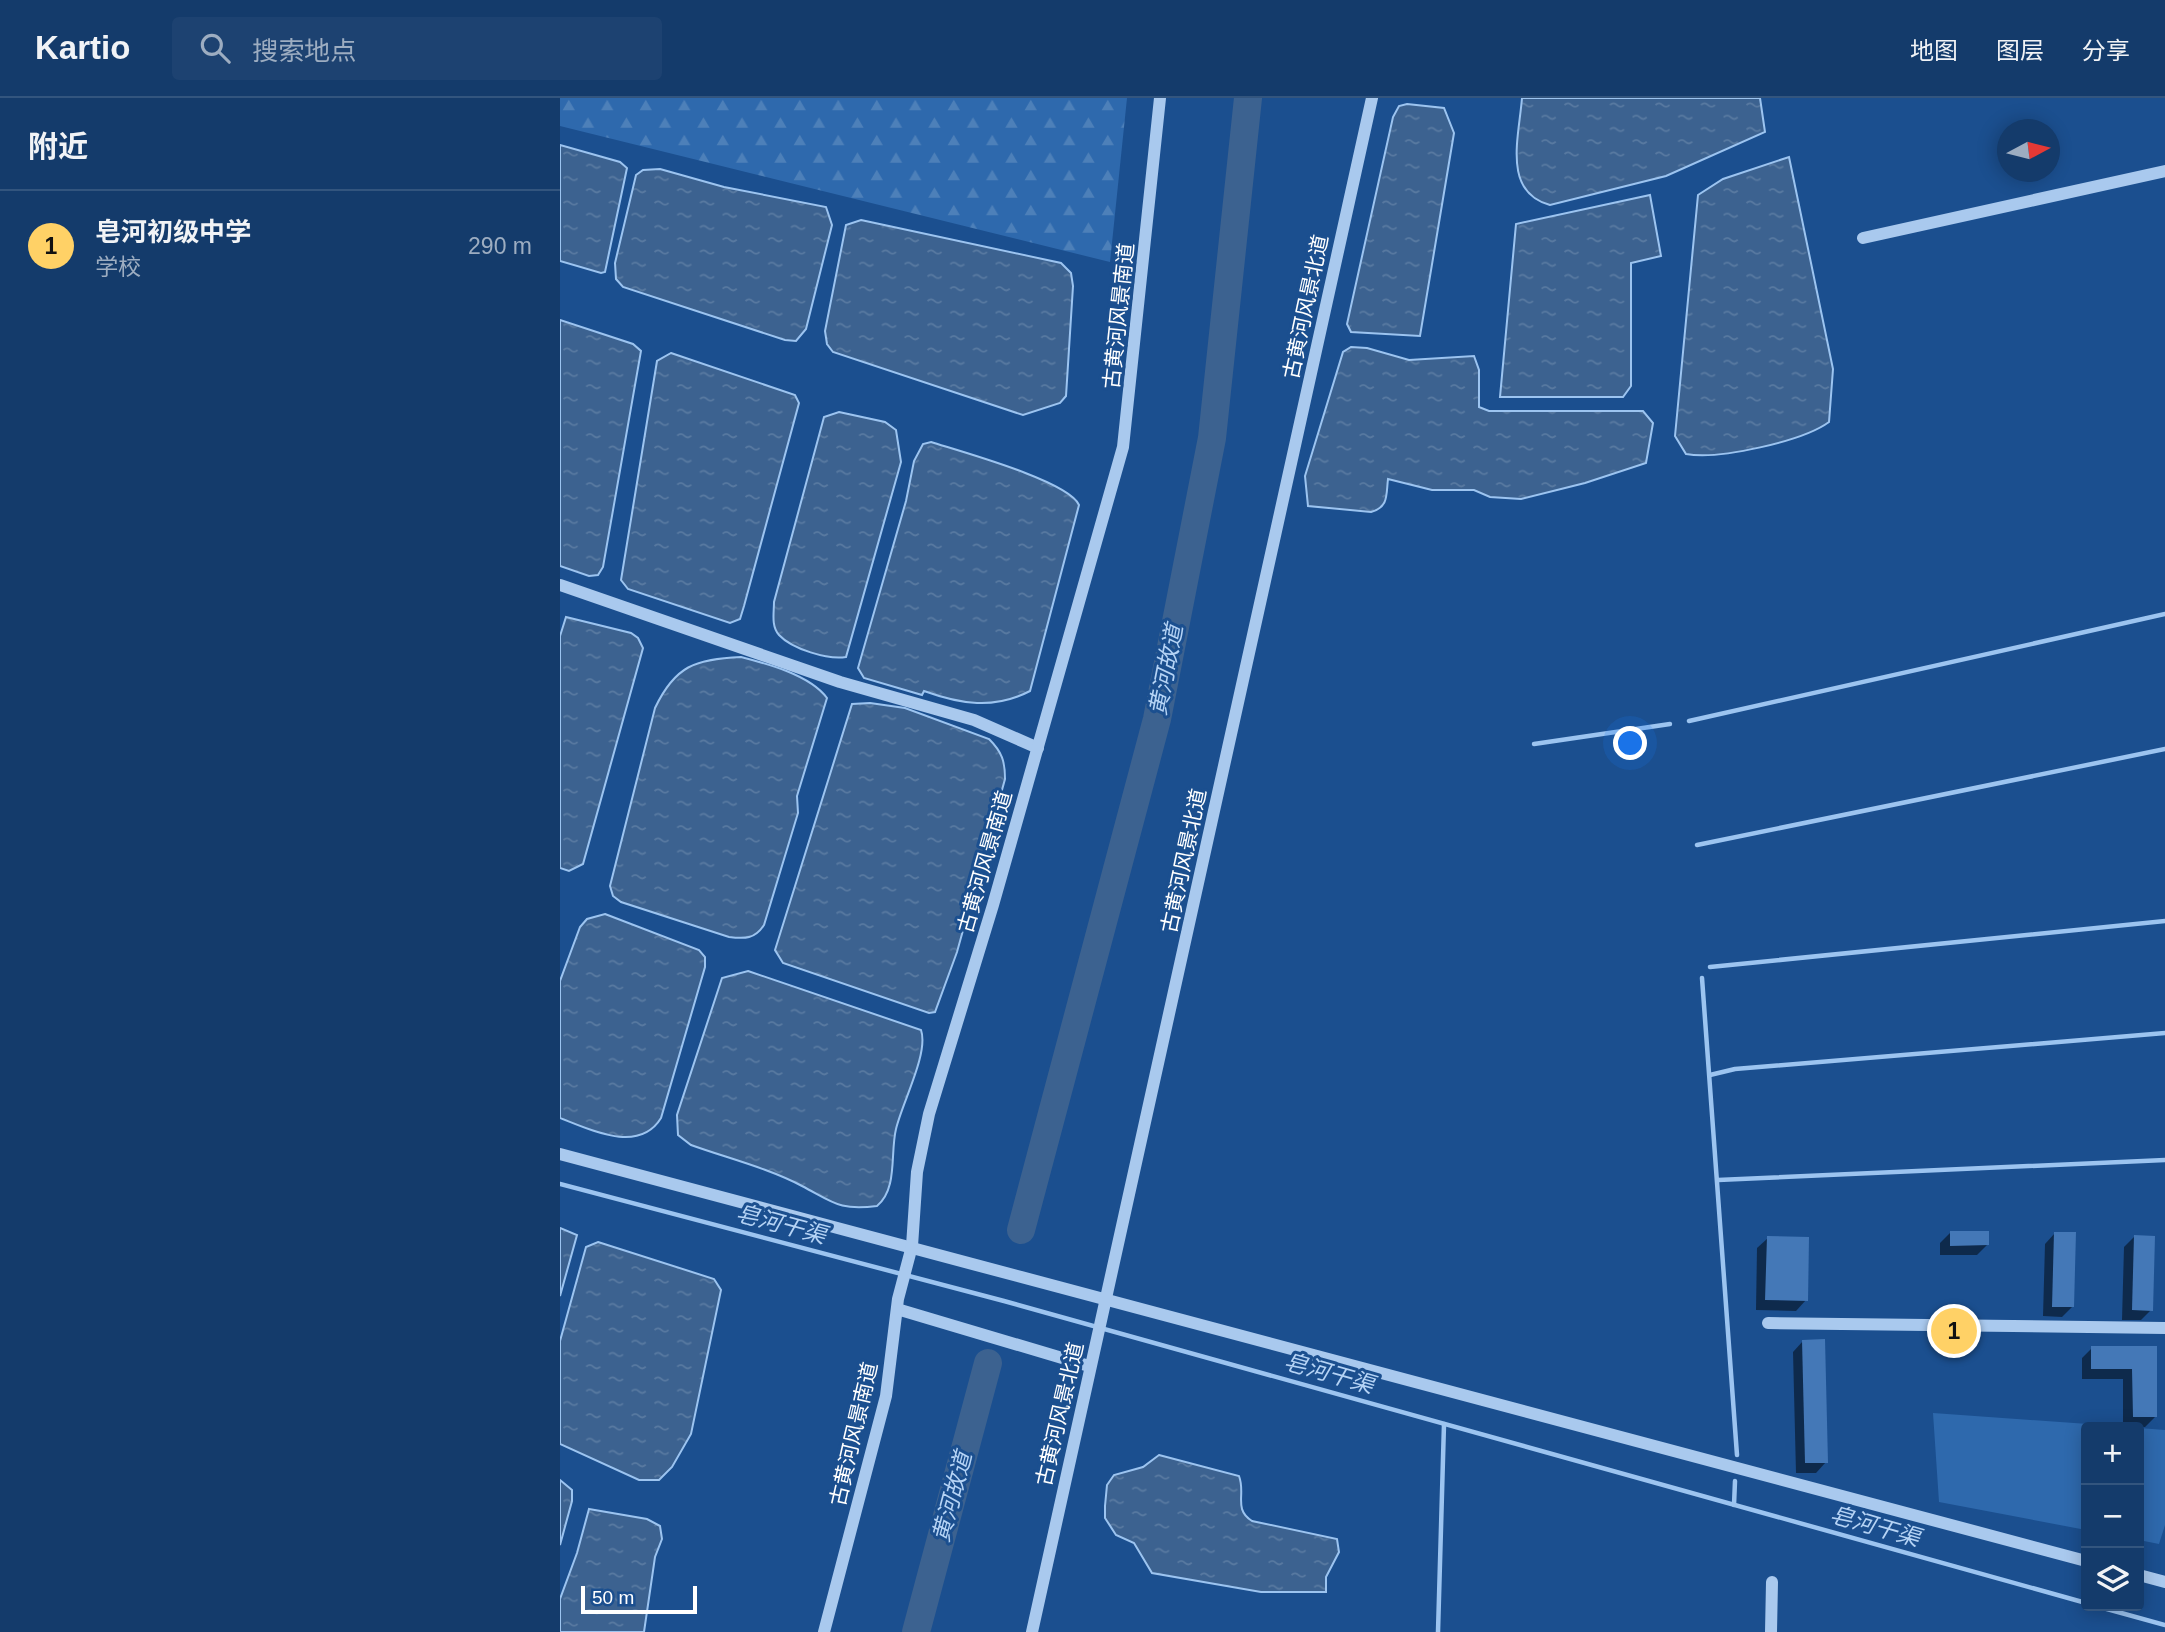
<!DOCTYPE html>
<html lang="zh">
<meta charset="utf-8">
<style>
:root{--surface:#143b6b;--page:#1d4271;--text:#f1f3f6;--muted:#9dadc1;--line:#33557e;--accent:#ffd166}
body{margin:0;font-family:Helvetica,"Noto Sans SC",sans-serif;background:var(--page);color:var(--text)}
.controls{position:absolute;right:21px;bottom:21px;display:grid;overflow:hidden;border-radius:7px;box-shadow:0 4px 18px #0003}
.controls button{width:63px;height:63px;display:grid;place-items:center;padding:0;border:0;border-bottom:2px solid var(--line);background:var(--surface);color:var(--text);font:35px sans-serif}
.compass{position:absolute;left:1437px;top:21px;width:63px;height:63px;border-radius:50%;background:var(--surface);box-shadow:0 4px 18px #0003;rotate:83deg}
.scale{position:absolute;left:21px;bottom:18px;width:116px;box-sizing:border-box;padding-left:7px;border:4px solid #fff;border-top:0;font-size:19px;line-height:24px;white-space:nowrap;color:#fff;-webkit-text-stroke:5px #1b4f8f;paint-order:stroke}
.you{position:absolute;left:1071px;top:646px;width:24px;height:24px;margin:-18px;border:5px solid #fff;border-radius:50%;background:#1a73e8;box-shadow:0 0 0 10px #1a73e833}
.badge{display:grid;place-items:center;width:46px;height:46px;border-radius:50%;background:var(--accent);color:#111;font-size:23px;font-weight:700}
.pin{position:absolute;translate:-50% -50%;border:4px solid #fff;box-shadow:0 2px 7px #0006}
.list{margin:0;padding:0;list-style:none}
h2{display:flex;justify-content:space-between;align-items:center;height:91px;margin:0;padding:0 28px;font-size:30px}
h2 small{font-size:23px;font-weight:400;color:var(--muted)}
.list li{display:grid;grid-template-columns:46px 1fr auto;gap:21px;align-items:center;box-sizing:border-box;height:112px;padding:0 28px;border-top:2px solid var(--line)}
.list b{display:block;font-size:26px;white-space:nowrap}
.list p{margin:0;font-size:23px;white-space:nowrap;color:var(--muted)}
.list em{font-size:23px;font-style:normal;color:var(--muted)}
.icon{flex:none;width:38px;height:38px;fill:none;stroke:currentColor;stroke-width:2;stroke-linecap:round;stroke-linejoin:round}
.map{position:relative;flex:none;width:1605px;height:1534px;overflow:hidden}
header{display:flex;align-items:center;gap:42px;box-sizing:border-box;height:98px;padding:0 35px;background:var(--surface);border-bottom:2px solid var(--line)}
header strong{font-size:33px}
nav{display:flex;gap:38px;margin-inline-start:auto;font-size:24px}
.search{width:490px;height:63px;background:var(--page);display:flex;align-items:center;gap:18px;box-sizing:border-box;padding:0 24px;border-radius:7px;color:var(--muted);font-size:26px}
main{display:flex}
aside{flex:1;background:var(--surface)}
.map>svg:first-child{display:block}
.grass{fill:#2e69ad}
.forest{fill:url(#forest-firs)}
.water{fill:url(#water-ripples);stroke:#9cc4f0;stroke-width:2}
.shadow{fill:#0007}
.lines{fill:none;stroke-linecap:round;stroke-linejoin:round}
.stream{stroke:#9cc4f0;stroke-width:4.5}
.river{stroke:#3c6290;stroke-width:28}
.building{fill:#4478b7}
.minor{stroke:#a9c9ee;stroke-width:12}
.labels{text-anchor:middle;stroke-width:6;stroke-linejoin:round;paint-order:stroke}
.street-label{font-size:21px;fill:#fff;stroke:#1b4f8f}
.water-label{font-size:23px;font-style:italic;fill:#b5d3f5;stroke:#1b4f8f}
</style>
<header>
<strong>Kartio</strong>
<div class="search"><svg class="icon" aria-label="search" viewBox="0 0 24 24"><circle cx="10" cy="10" r="6"/><path d="M15 15l6 6"/></svg>搜索地点</div>
<nav><a>地图</a><a>图层</a><a>分享</a></nav>
</header>
<main>
<aside>
<h2>附近<small></small></h2>
<ul class="list">
<li><span class="badge">1</span><div><b>皂河初级中学</b><p>学校</p></div><em>290 m</em></li>
</ul>
</aside>
<div class="map">
<svg width="1605" height="1534" viewBox="0 0 1605 1534">
<defs>
<pattern id="forest-firs" width="22" height="20" patternUnits="userSpaceOnUse" patternTransform="scale(1.75)"><rect width="22" height="20" fill="#2e69ad"/><path d="M5 1l3.5 6h-7zM16 11l3.5 6h-7z" fill="#4d80b9"/></pattern>
<pattern id="water-ripples" width="26" height="14" patternUnits="userSpaceOnUse" patternTransform="scale(1.75)"><rect width="26" height="14" fill="#3c6290"/><path d="M2 4q2-2 4 0t4 0M15 11q2-2 4 0t4 0" fill="none" stroke="#597aa1"/></pattern>
</defs>
<rect width="100%" height="100%" fill="#1b4f8f"/>
<g class="grass">
<polygon points="1373,1315 1570,1329 1526,1329 1526,1432 1379,1404"/>
<polygon points="1579,1330 1605,1332 1605,1427 1599,1446 1579,1442"/>
</g>
<polygon class="forest" points="0,0 567,0 550,164 0,28"/>
<g class="water">
<path d="M962,0H1200L1205,34L1106,78L990,107C942,94 959,39 962,0Z"/>
<polygon points="847,6 884,10 894,35 860,238 791,234 787,226 833,19 839,8"/>
<polygon points="0,47 60,64 67,70 45,174 41,175 0,163"/>
<path d="M1229,59L1273,271L1269,324C1243,343 1159,362 1126,356L1115,338L1138,97L1163,81Z"/>
<polygon points="100,71 164,89 266,109 272,127 246,231 236,243 225,242 63,189 56,181 55,165 76,77 83,72"/>
<polygon points="1090,97 1101,158 1071,165 1071,288 1063,299 940,299 956,126"/>
<polygon points="301,122 501,165 511,175 513,188 506,298 500,305 463,317 273,254 267,246 265,233 286,127"/>
<polygon points="0,222 73,246 81,253 43,469 38,477 29,478 0,468"/>
<path d="M791,249L807,250L849,262L914,258L919,272V309L929,313H1083L1093,325L1086,365L1025,385L961,401L930,399L914,392H872L828,381C826,397 829,409 811,414L748,408L745,378L783,254Z"/>
<polygon points="111,255 235,297 239,305 184,508 180,521 170,525 68,491 61,482 97,263"/>
<path d="M279,314L325,324L336,332L341,364L286,559C268,562 232,551 219,537C211,528 214,515 214,504L264,319Z"/>
<path d="M371,344C399,353 509,383 519,407L470,593C434,612 400,606 364,593L362,597L304,580L298,570L346,403L354,363L363,346Z"/>
<polygon points="6,519 71,535 78,540 83,550 23,766 9,773 0,770 0,538"/>
<path d="M181,559C208,566 250,577 267,600L237,698L238,715L204,827C195,841 185,841 169,839L61,804L53,798L50,788L95,610C115,568 135,561 181,559Z"/>
<path d="M310,605L345,610L429,641C442,654 445,663 445,681L397,854L375,914L369,915L223,865L215,852L292,606Z"/>
<path d="M45,816L139,852L145,859V869L101,1020C79,1056 31,1032 0,1020V883L20,829L27,821Z"/>
<path d="M188,873L361,932C369,955 342,1005 336,1031C330,1055 338,1091 317,1108C279,1113 273,1104 242,1088C208,1070 167,1060 131,1047L118,1037L117,1017L162,880Z"/>
<polygon points="0,1130 17,1137 0,1198"/>
<polygon points="38,1144 154,1181 161,1192 131,1336 112,1369 99,1382 79,1382 0,1346 0,1243 26,1149"/>
<path d="M599,1357L679,1378C686,1396 673,1411 692,1423L777,1441L779,1454L766,1479V1494H701L592,1475L574,1445L556,1437L545,1420V1408L547,1387L554,1377L583,1369Z"/>
<polygon points="0,1382 12,1392 12,1403 0,1447"/>
<polygon points="29,1411 87,1421 100,1428 102,1441 95,1459 84,1534 0,1534 0,1501 17,1455"/>
</g>
<g class="shadow">
<polygon points="1390,1135 1427,1147 1417,1157 1380,1157 1380,1145"/>
<polygon points="1495,1135 1512,1209 1502,1219 1483,1218 1485,1146"/>
<polygon points="1574,1139 1591,1212 1581,1222 1562,1222 1564,1149"/>
<polygon points="1208,1140 1246,1202 1236,1213 1196,1212 1197,1150"/>
<polygon points="1243,1243 1266,1364 1256,1375 1236,1375 1233,1254"/>
<polygon points="1532,1250 1595,1250 1595,1319 1585,1329 1563,1329 1563,1281 1522,1281 1522,1260"/>
</g>
<g class="lines">
<g class="stream">
<polyline points="1129,623 1605,516"/>
<polyline points="974,646 1110,626"/>
<polyline points="1137,747 1605,651"/>
<polyline points="1150,869 1605,823"/>
<polyline points="1142,880 1177,1357"/>
<polyline points="1150,977 1175,971 1605,935"/>
<polyline points="1158,1082 1605,1062"/>
<polyline points="0,1086 444,1203 1526,1505"/>
<polyline points="1174,1407 1175,1383"/>
<polyline points="1536,1508 1605,1527"/>
<polyline points="878,1534 884,1326"/>
</g>
<g class="river">
<polyline points="461,1132 597,621 652,340 688,0"/>
<polyline points="356,1534 428,1265"/>
</g>
</g>
<g class="building">
<polygon points="1390,1133 1429,1133 1429,1147 1390,1148"/>
<polygon points="1494,1134 1516,1134 1514,1209 1492,1209"/>
<polygon points="1574,1137 1595,1138 1593,1213 1572,1212"/>
<polygon points="1207,1138 1249,1139 1248,1203 1205,1202"/>
<polygon points="1265,1241 1268,1365 1245,1365 1242,1242"/>
<polygon points="1531,1248 1597,1248 1597,1319 1573,1319 1572,1271 1531,1271"/>
</g>
<g class="lines">
<g class="minor">
<polyline points="1303,140 1605,73"/>
<polyline points="0,487 280,584 414,622 478,650"/>
<polyline points="0,1056 1526,1463"/>
<polyline points="337,1211 529,1268"/>
<polyline points="1208,1225 1605,1230"/>
<polyline points="1579,1477 1605,1484"/>
<polyline points="264,1534 326,1298 338,1201 352,1148 357,1074 369,1016 433,807 563,349 600,0"/>
<polyline points="472,1534 812,0"/>
<polyline points="1211,1534 1212,1484"/>
</g>
</g>
<g class="labels">
<g class="street-label">
<text transform="translate(746 209) rotate(-78)" y="7">古黄河风景北道</text>
<text transform="translate(559 218) rotate(-84)" y="7">古黄河风景南道</text>
<text transform="translate(624 763) rotate(-78)" y="7">古黄河风景北道</text>
<text transform="translate(425 764) rotate(-74)" y="7">古黄河风景南道</text>
<text transform="translate(500 1316) rotate(-77)" y="7">古黄河风景北道</text>
<text transform="translate(294 1336) rotate(-77)" y="7">古黄河风景南道</text>
</g>
<g class="water-label">
<text transform="translate(606 572) rotate(-79)" y="8">黄河故道</text>
<text transform="translate(221 1126) rotate(15)" y="8">皂河干渠</text>
<text transform="translate(769 1275) rotate(16)" y="8">皂河干渠</text>
<text transform="translate(392 1399) rotate(-75)" y="8">黄河故道</text>
<text transform="translate(1315 1428) rotate(16)" y="8">皂河干渠</text>
</g>
</g>
</svg>
<div class="controls">
<button>+</button>
<button>−</button>
<button><svg class="icon" aria-label="layers" viewBox="0 0 24 24"><path d="M12 4l9 5-9 5-9-5zM3 14l9 5 9-5"/></svg></button>
</div>
<svg class="compass" viewBox="-18 -18 36 36"><path d="M0-13l5 13h-10z" fill="#e53935"/><path d="M0 13l5-13h-10z" fill="#9dadc1"/></svg>
<div class="scale">50 m</div>
<div class="you"></div>
<div class="pin badge" style="left:1394px;top:1233px">1</div>
</div>
</main>
